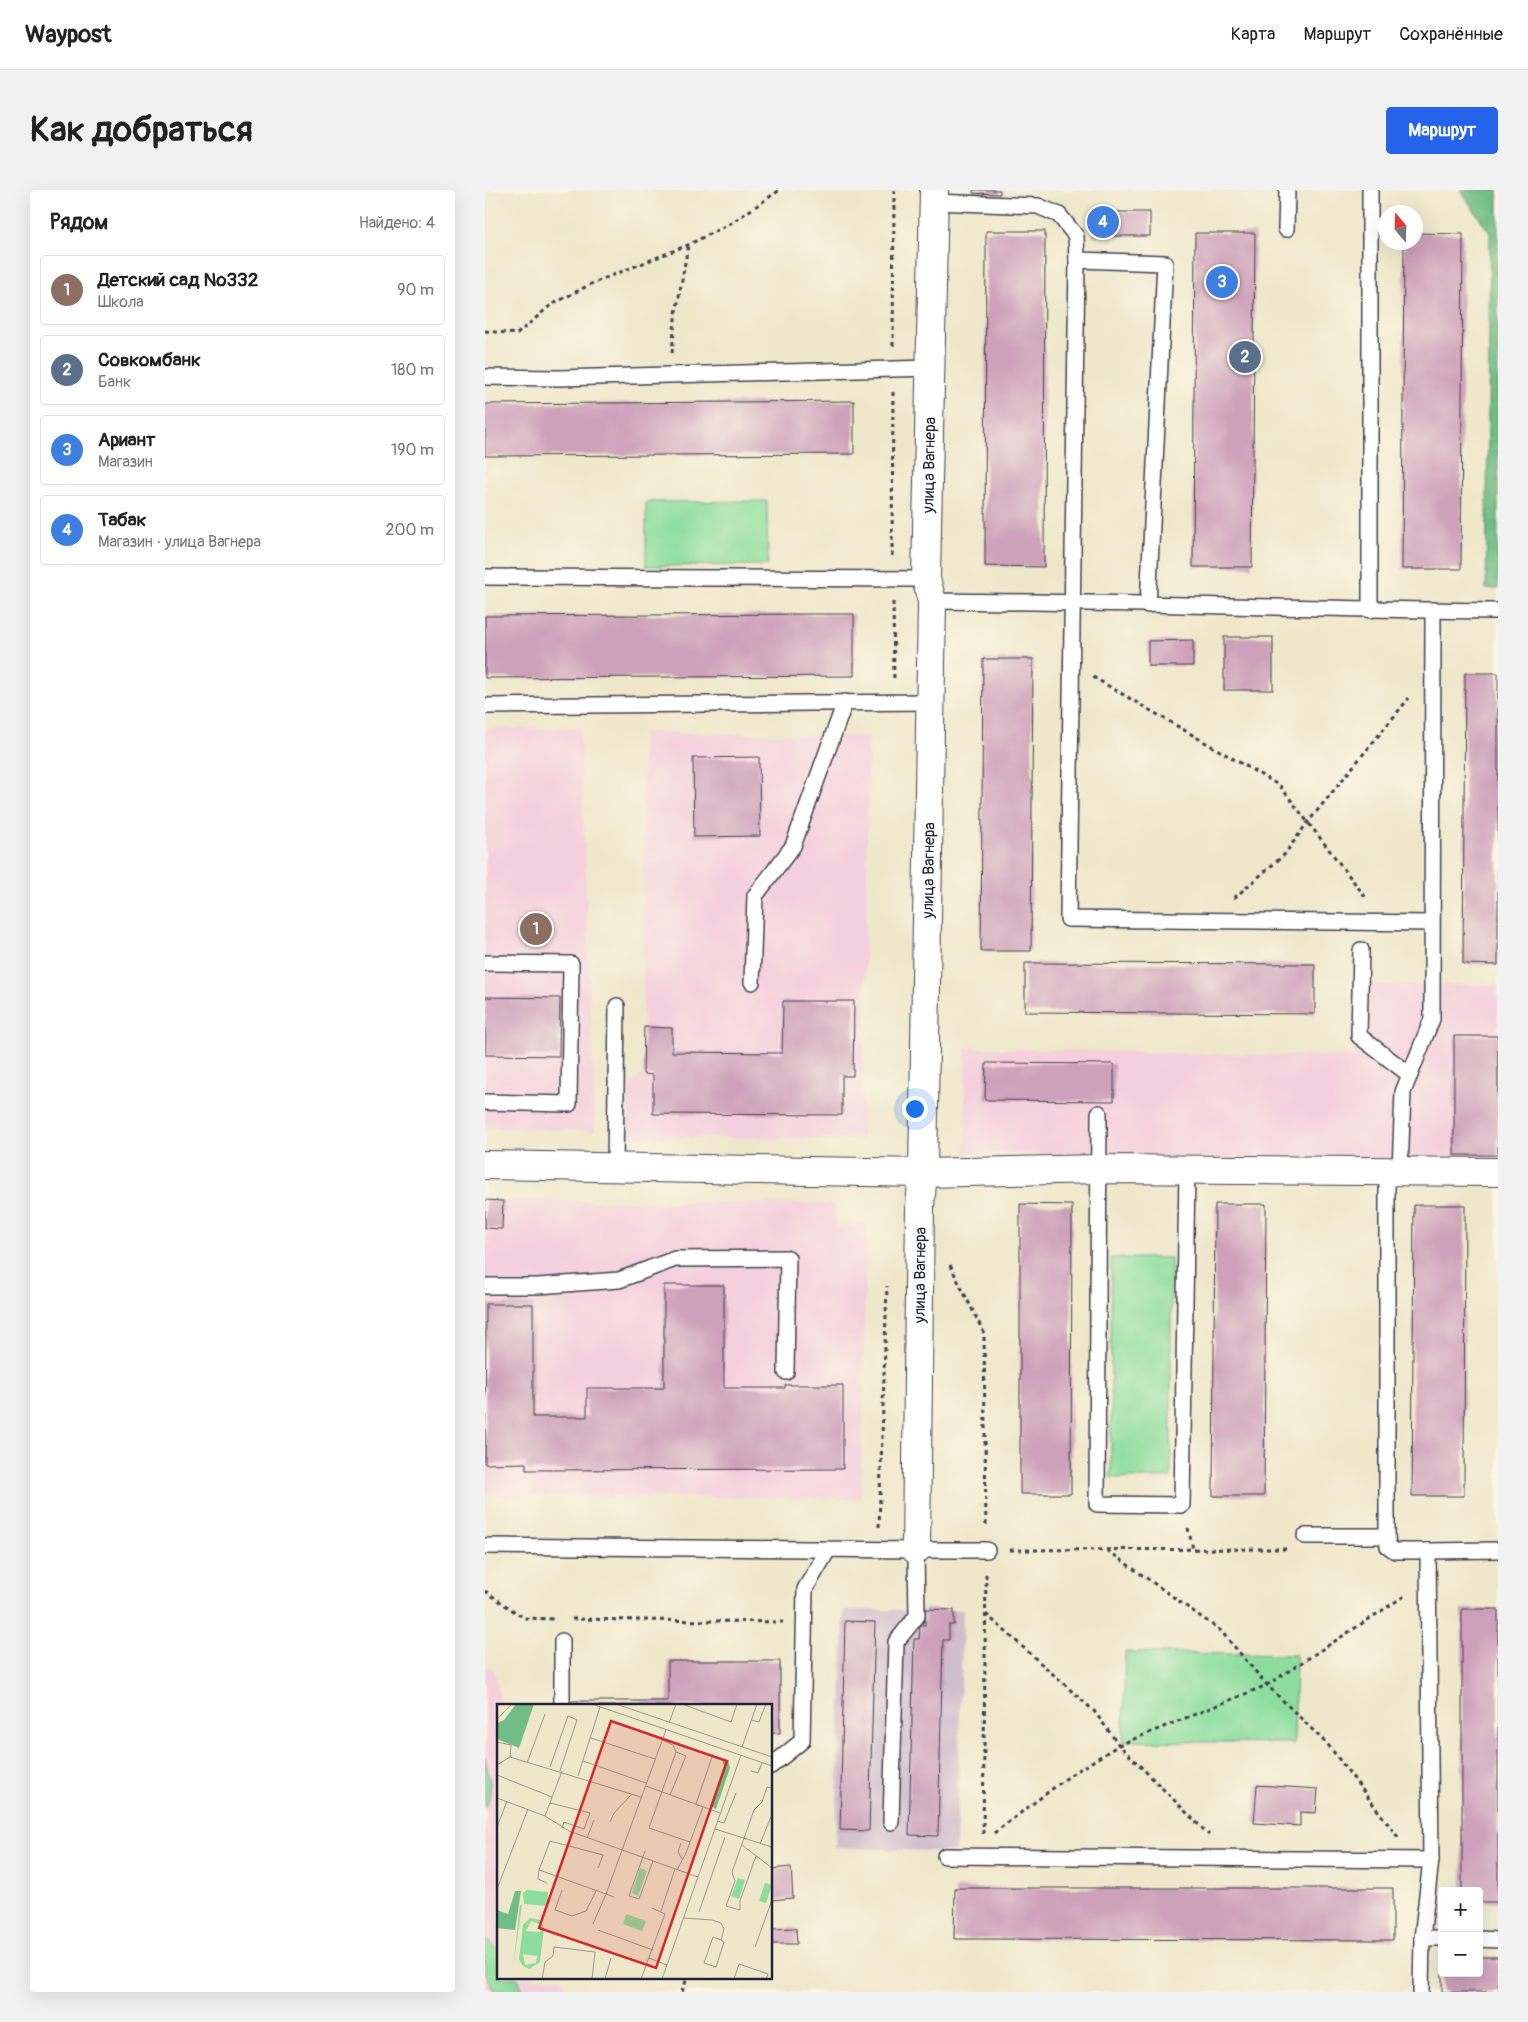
<!DOCTYPE html>
<html lang="ru">
<meta charset="utf-8">
<style>
:root{--surface:#fff;--page:#f2f2f2;--text:#222;--muted:#767676;--line:#e0e0e0;--accent:#2563eb}
body{margin:0;font-family:Pangolin,sans-serif;background:var(--page);color:var(--text)}
.controls{position:absolute;right:15px;bottom:15px;display:grid;overflow:hidden;border-radius:5px;box-shadow:0 5px 20px #0002}
.controls button{width:45px;height:45px;display:grid;place-items:center;padding:0;border:0;border-bottom:1px solid var(--line);background:var(--surface);color:var(--text);font:25px sans-serif}
.compass{position:absolute;left:893px;top:15px;width:45px;height:45px;border-radius:50%;background:var(--surface);box-shadow:0 5px 20px #0002;rotate:341deg}
.you{position:absolute;left:429px;top:918px;width:18px;height:18px;margin:-12px;border:4px solid #fff;border-radius:50%;background:#1a73e8;box-shadow:0 0 0 8px #1a73e833}
.badge{display:grid;place-items:center;width:32px;height:32px;border-radius:50%;background:var(--accent);color:#fff;font-size:16px;font-weight:700}
.pin{position:absolute;translate:-50% -50%;border:2px solid #fff;box-shadow:0 1px 5px #0006}
.list{margin:0;padding:0;list-style:none}
h2{display:flex;justify-content:space-between;align-items:center;height:65px;margin:0;padding:0 20px;font-size:21px}
h2 small{font-size:16px;font-weight:400;color:var(--muted)}
.list li{display:grid;grid-template-columns:32px 1fr auto;gap:15px;align-items:center;box-sizing:border-box;height:70px;margin:0 10px 10px;padding:0 10px;border:1px solid var(--line);border-radius:5px}
.list b{display:block;font-size:19px;white-space:nowrap}
.list p{margin:0;font-size:16px;white-space:nowrap;color:var(--muted)}
.list em{font-size:16px;font-style:normal;color:var(--muted)}
.map{position:relative;flex:none;width:1013px;height:1802px;overflow:hidden;border-radius:5px}
header{display:flex;align-items:center;gap:30px;box-sizing:border-box;height:70px;padding:0 25px;background:var(--surface);border-bottom:1px solid var(--line)}
header strong{font-size:24px}
nav{display:flex;gap:28px;margin-inline-start:auto;font-size:18px}
.intro{display:flex;align-items:center;justify-content:space-between;box-sizing:border-box;height:120px;padding:0 30px}
h1{margin:0;font-size:35px}
.button{padding:12px 22px;border-radius:5px;background:var(--accent);color:#fff;font-size:18px;font-weight:700}
main{display:flex;gap:30px;padding:0 30px}
aside{flex:1;background:var(--surface);border-radius:5px;box-shadow:0 5px 20px #0002}
.map>svg:first-child{display:block}
.built{fill:#f4cfdd}
.industrial{fill:#d0bdcd}
.green{fill:#8dde9e;stroke:#58806c}
.forest{fill:#72bd85;stroke:#4a7060}
.building{fill:#cda1ba}
.lines{fill:none;stroke-linecap:round;stroke-linejoin:round}
.service-casing{stroke:#414050;stroke-width:18}
.minor-casing{stroke:#414050;stroke-width:30}
.path{stroke:#414050;stroke-width:3;stroke-dasharray:4 4;stroke-linecap:butt}
.service{stroke:#fff;stroke-width:15}
.minor{stroke:#fff;stroke-width:28}
.labels{text-anchor:middle;stroke-width:4.5;stroke-linejoin:round;paint-order:stroke}
.street-label{font-size:16px;fill:#22223b;stroke:#fcf5e5}
.inset-road{fill:none;stroke:#9c9891;stroke-width:1}
.view{fill:#d62828;fill-opacity:0.15;stroke:#d62828;stroke-width:2.5}
.inset-edge{fill:none;stroke:#22223b;stroke-width:2.5}
</style>
<header>
<strong>Waypost</strong>
<nav><a>Карта</a><a>Маршрут</a><a>Сохранённые</a></nav>
</header>
<div class="intro"><h1>Как добраться</h1><a class="button">Маршрут</a></div>
<main>
<aside>
<h2>Рядом<small>Найдено: 4</small></h2>
<ul class="list">
<li><span class="badge" style="background:#8d6e63">1</span><div><b>Детский cад №332</b><p>Школа</p></div><em>90 m</em></li>
<li><span class="badge" style="background:#5c6f8a">2</span><div><b>Совкомбанк</b><p>Банк</p></div><em>180 m</em></li>
<li><span class="badge" style="background:#3f7fe0">3</span><div><b>Ариант</b><p>Магазин</p></div><em>190 m</em></li>
<li><span class="badge" style="background:#3f7fe0">4</span><div><b>Табак</b><p>Магазин · улица Вагнера</p></div><em>200 m</em></li>
</ul>
</aside>
<div class="map">
<svg width="1013" height="1802" viewBox="0 0 1013 1802">
<rect width="100%" height="100%" fill="#fcf5e5"/>
<filter id="ink" filterUnits="userSpaceOnUse"><feTurbulence type="fractalNoise" baseFrequency=".02" numOctaves="2"/><feDisplacementMap in="SourceGraphic" scale="10" xChannelSelector="R" yChannelSelector="G"/><feConvolveMatrix kernelMatrix="1 2 1 2 8 2 1 2 1" color-interpolation-filters="sRGB"/></filter>
<filter id="wash" filterUnits="userSpaceOnUse"><feTurbulence type="fractalNoise" baseFrequency=".0096" numOctaves="4" result="noise"/><feDisplacementMap in="SourceGraphic" scale="20" xChannelSelector="R" yChannelSelector="G"/><feGaussianBlur stdDeviation="1.12" result="paint"/><feColorMatrix in="noise" values="0 0 0 0 0 0 0 0 0 0 0 0 0 0 0 0 0 1.4 0 .05"/><feComposite in="paint" operator="in"/></filter>
<g filter="url(#wash)">
<rect width="100%" height="100%" fill="#eee7ca"/>
<g class="built">
<polygon points="95,538 110,941 0,938 0,539"/>
<polygon points="158,542 384,546 377,949 143,947 144,897 158,884"/>
<polygon points="871,795 1013,795 1013,973 480,963 480,858 870,867"/>
<polygon points="0,1010 349,1014 351,1038 381,1033 376,1309 0,1305"/>
<polygon points="0,1479 9,1479 17,1516 14,1516 14,1788 77,1788 80,1802 0,1802"/>
</g>
<polygon class="industrial" points="359,1420 478,1420 471,1662 350,1657"/>
<g class="green">
<polygon points="282,311 283,375 161,376 161,312"/>
<rect x="626" y="1068" width="60" height="220"/>
<polygon points="640,1462 811,1465 809,1553 638,1551"/>
<path d="M0,1568C3,1584 10,1602 0,1617Z"/>
<polygon points="0,1750 14,1761 14,1788 33,1788 38,1802 11,1802 0,1783"/>
</g>
<polygon class="forest" points="975,0 1013,0 1013,399 1001,399 1005,43"/>
<g id="blocks">
<g class="building">
<polygon points="488,0 515,0 515,4 488,3"/>
<rect x="608" y="22" width="57" height="24"/>
<polygon points="501,41 560,41 559,377 500,376"/>
<polygon points="710,43 770,43 767,377 708,377"/>
<polygon points="931,43 978,44 976,379 917,379 919,52 931,52"/>
<polygon points="369,211 369,264 0,266 0,214"/>
<polygon points="326,424 369,424 369,486 0,488 0,426"/>
<rect x="739" y="447" width="49" height="53"/>
<polygon points="708,450 708,476 663,476 663,451"/>
<polygon points="498,469 548,469 546,761 496,761"/>
<polygon points="980,483 1013,483 1013,775 978,774"/>
<polygon points="274,567 275,646 209,647 208,568"/>
<polygon points="540,773 830,774 830,824 540,822"/>
<polygon points="0,807 75,808 74,866 0,865"/>
<polygon points="298,811 369,811 368,886 357,886 357,925 168,924 168,885 158,884 159,837 187,838 187,862 297,863"/>
<rect x="969" y="846" width="44" height="119"/>
<polygon points="501,873 629,874 629,911 500,910"/>
<polygon points="0,1010 18,1011 17,1039 0,1038"/>
<polygon points="535,1014 587,1015 586,1304 535,1304"/>
<polygon points="730,1014 781,1014 779,1306 728,1306"/>
<polygon points="929,1015 980,1015 979,1306 927,1306"/>
<polygon points="179,1095 239,1095 239,1198 300,1198 300,1195 358,1195 358,1279 41,1280 41,1273 0,1274 1,1114 48,1114 48,1227 102,1227 102,1198 179,1198"/>
<polygon points="440,1419 469,1420 469,1435 464,1435 464,1450 458,1450 453,1646 424,1645 429,1449 434,1449 435,1435 440,1435"/>
<polygon points="977,1419 1013,1419 1013,1712 994,1712 994,1701 977,1701"/>
<polygon points="360,1431 390,1432 384,1641 355,1640"/>
<polygon points="183,1471 295,1471 295,1543 286,1543 286,1516 87,1516 87,1511 183,1511"/>
<polygon points="772,1595 833,1599 831,1623 815,1622 815,1636 769,1633"/>
<polygon points="306,1677 308,1708 286,1710 286,1679"/>
<polygon points="470,1698 908,1698 908,1750 469,1749"/>
<polygon points="311,1738 312,1754 287,1754 287,1739"/>
<polygon points="994,1767 1013,1767 1013,1802 957,1802 957,1783 994,1783"/>
</g>
</g>
</g>
<g filter="url(#ink)">
<use href="#blocks" fill-opacity="0" stroke="#414050" stroke-width="1"/>
<g class="lines">
<g class="service-casing">
<g id="service">
<polyline points="885,0 885,420"/>
<polyline points="449,12 553,16 574,25 591,46 592,70"/>
<polyline points="801,39 802,0"/>
<polyline points="0,187 74,188 446,178"/>
<polyline points="0,387 441,389"/>
<path d="M447,411C635,412 824,419 1013,421"/>
<polyline points="663,415 680,73 592,70 583,729 946,733"/>
<polyline points="0,516 445,512"/>
<polyline points="876,760 874,846 925,885"/>
<polyline points="0,773 86,774 84,914 0,912"/>
<polyline points="267,792 270,706 308,656 360,512"/>
<polyline points="614,923 612,1314 697,1315 702,979"/>
<polyline points="130,978 132,816"/>
<polyline points="902,980 902,1346"/>
<polyline points="915,980 918,902 947,829 948,421"/>
<polyline points="0,1096 53,1096 134,1090 190,1069 303,1068 301,1182"/>
<polyline points="820,1346 902,1346 903,1356 910,1361 943,1361 946,1670 937,1748 936,1802"/>
<polyline points="0,1356 431,1360 432,1426 411,1452 406,1632"/>
<polyline points="431,1360 502,1360"/>
<polyline points="943,1361 1013,1360"/>
<polyline points="77,1516 77,1451"/>
<polyline points="286,1576 317,1551 320,1399 343,1360"/>
<polyline points="460,1666 946,1670"/>
<polyline points="937,1748 957,1748"/>
<polyline points="994,1749 1013,1750"/>
</g>
</g>
<g class="minor-casing">
<g id="minor">
<polyline points="0,975 438,983 614,979 1013,982"/>
<path id="s1" d="M431,1360L435,1016L438,983L447,411L441,389L449,0"/>
</g>
</g>
<g class="path">
<polyline points="0,141 32,144 66,115 108,93 203,55 246,33 295,0"/>
<polyline points="408,156 409,0"/>
<polyline points="187,163 190,129 203,56"/>
<polyline points="407,366 408,202"/>
<polyline points="408,412 409,491"/>
<polyline points="608,487 795,596 882,709"/>
<polyline points="749,708 799,665 823,632 924,508"/>
<polyline points="465,1075 499,1143 501,1339"/>
<polyline points="394,1337 402,1096"/>
<polyline points="703,1338 708,1359"/>
<polyline points="525,1360 801,1359"/>
<polyline points="622,1360 736,1441 782,1495 844,1556 913,1647"/>
<polyline points="0,1401 39,1428 68,1429"/>
<polyline points="501,1424 609,1521 634,1555 724,1645"/>
<polyline points="87,1429 298,1432"/>
<polyline points="509,1643 587,1584 634,1555 782,1495 921,1405"/>
<polyline points="498,1644 501,1382"/>
<polyline points="197,1802 202,1788"/>
</g>
<use href="#service" class="service"/>
<use href="#minor" class="minor"/>
</g>
</g>
<g class="labels">
<g class="street-label">
<text dy="6" stroke="none"><textPath href="#s1" startOffset="1086">улица Вагнера</textPath></text>
<text dy="6" stroke="none"><textPath href="#s1" startOffset="680">улица Вагнера</textPath></text>
<text dy="6" stroke="none"><textPath href="#s1" startOffset="275">улица Вагнера</textPath></text>
</g>
</g>
<g transform="translate(12 1514)">
<rect width="275" height="275" fill="#eee7ca"/>
<path d="M143,164L150,167L141,192L135,189ZM241,174L248,176L242,195L234,192ZM268,179L275,181L269,199L262,197ZM30,186L51,188V202L27,200L26,189ZM23,201H25L16,264ZM129,210L149,217L145,227L126,220ZM33,214L43,216L47,225L43,258L32,265L26,262L22,255L26,221ZM34,217L42,220L43,228L29,227ZM26,250L40,252L39,259L28,261Z" fill="#8dde9e" fill-rule="evenodd"/>
<path d="M19,0H37L22,44L0,35V19L7,16ZM225,55L231,56L233,64L219,105L213,102L227,62ZM18,187H24L18,226L0,224V206L11,210Z" fill="#72bd85"/>
<path class="inset-road" d="M95,0L275,62M119,0L275,53M185,0L234,18L240,0M0,15L15,0M254,16L262,18L269,0M172,19L179,0M94,34L158,55M165,36L176,41L179,48M0,38L14,41L13,53M245,43L260,0M86,57L149,79M30,59L48,10M0,61L13,53L144,93M53,63L71,12L80,16L63,67M254,67L261,69L265,59M0,71L55,93M81,72L103,3M149,82L223,109M173,91L189,52L179,48L152,124L193,138M0,94L48,112L72,127L201,173M53,99L93,109L87,125L67,118L65,124M199,100L216,50M48,112L65,67M220,117L227,119L239,89M113,118L117,109L135,90M0,123L10,97M218,125L275,143M90,134L97,116M184,139L181,148L185,155M263,140L275,110M245,141L275,164M148,147L132,192L142,195L156,157M259,152L243,197V206L229,202L238,177L235,168L257,106L265,98L270,83L275,84M42,166L41,175L50,179M180,166L189,149L206,103M0,185L31,105M65,186L58,206L75,212L89,207L99,187M117,193L109,190L169,26M164,207L178,165M202,208L228,133M187,214L215,216L224,219L227,225L224,236L216,233L207,259L219,263L227,238L224,236M96,220L109,190L42,166L53,137L106,151L101,164M101,226L156,246M258,243L275,196M152,254L170,261M45,275L48,258L56,252L57,243L98,248L95,275M108,275L114,254M144,275L168,210L155,204M165,275L244,51M237,275L242,260L271,270L269,275"/>
<path class="view" d="M114,17L230,57L159,264L42,224Z"/>
<rect width="275" height="275" class="inset-edge"/>
</g>
</svg>
<div class="controls">
<button>+</button>
<button>−</button>
</div>
<svg class="compass" viewBox="-18 -18 36 36"><path d="M0-13l5 13h-10z" fill="#e53935"/><path d="M0 13l5-13h-10z" fill="#767676"/></svg>
<div class="you"></div>
<div class="pin badge" style="left:51px;top:739px;background:#8d6e63">1</div>
<div class="pin badge" style="left:760px;top:167px;background:#5c6f8a">2</div>
<div class="pin badge" style="left:737px;top:92px;background:#3f7fe0">3</div>
<div class="pin badge" style="left:618px;top:32px;background:#3f7fe0">4</div>
</div>
</main>
